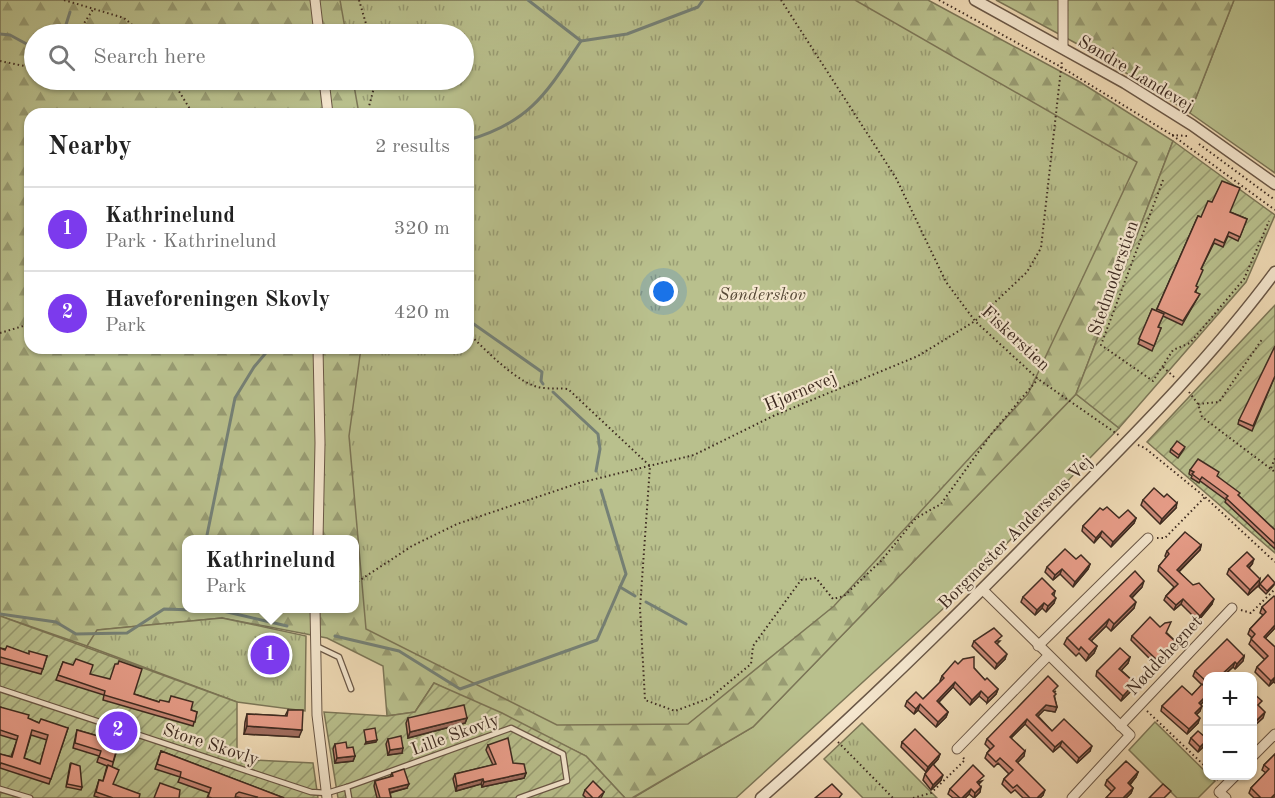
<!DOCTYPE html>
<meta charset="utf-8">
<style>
:root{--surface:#fff;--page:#f6f6f6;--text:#222;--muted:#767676;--line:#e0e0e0;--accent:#7c3aed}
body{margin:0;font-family:"Old Standard TT",serif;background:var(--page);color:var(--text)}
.controls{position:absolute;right:18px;bottom:18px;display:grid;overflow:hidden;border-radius:12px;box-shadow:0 2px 4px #0004}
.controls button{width:54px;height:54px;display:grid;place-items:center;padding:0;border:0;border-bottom:2px solid var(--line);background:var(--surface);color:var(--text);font:30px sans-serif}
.you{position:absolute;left:664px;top:292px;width:21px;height:21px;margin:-15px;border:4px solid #fff;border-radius:50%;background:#1a73e8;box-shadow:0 0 0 9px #1a73e833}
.badge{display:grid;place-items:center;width:39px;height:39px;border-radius:50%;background:var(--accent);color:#fff;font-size:20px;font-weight:700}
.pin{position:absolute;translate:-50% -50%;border:3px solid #fff;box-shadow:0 2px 6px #0006}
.popup{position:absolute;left:182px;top:535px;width:177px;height:78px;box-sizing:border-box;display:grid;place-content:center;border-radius:12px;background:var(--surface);filter:drop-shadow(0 2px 4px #0005);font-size:20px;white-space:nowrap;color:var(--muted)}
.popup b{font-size:22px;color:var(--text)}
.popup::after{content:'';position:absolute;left:50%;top:100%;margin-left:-12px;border:12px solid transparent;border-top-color:var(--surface)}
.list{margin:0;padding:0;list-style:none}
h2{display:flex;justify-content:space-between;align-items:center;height:78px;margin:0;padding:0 24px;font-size:26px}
h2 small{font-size:20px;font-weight:400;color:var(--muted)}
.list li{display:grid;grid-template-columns:39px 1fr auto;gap:18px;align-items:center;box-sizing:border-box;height:84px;padding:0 24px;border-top:2px solid var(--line)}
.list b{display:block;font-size:22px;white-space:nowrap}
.list p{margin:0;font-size:20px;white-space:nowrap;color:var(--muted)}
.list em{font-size:20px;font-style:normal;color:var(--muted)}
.icon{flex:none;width:33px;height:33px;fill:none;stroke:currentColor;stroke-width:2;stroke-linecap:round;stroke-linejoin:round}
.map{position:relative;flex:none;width:1275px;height:798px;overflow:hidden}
.search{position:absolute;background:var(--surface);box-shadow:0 2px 4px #0004;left:24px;top:24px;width:450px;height:66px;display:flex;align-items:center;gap:15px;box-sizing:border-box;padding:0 21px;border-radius:33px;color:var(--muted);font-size:22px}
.panel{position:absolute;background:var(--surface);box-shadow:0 2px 4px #0004;left:24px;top:108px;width:450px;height:246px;border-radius:18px}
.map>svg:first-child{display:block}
.grass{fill:#b9c08d;stroke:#7c7657;stroke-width:1.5}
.forest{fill:url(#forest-firs);stroke:#7c7657;stroke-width:1.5;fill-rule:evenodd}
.park{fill:url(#park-tufts);stroke:#7c7657;stroke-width:1.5}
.garden{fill:url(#garden-furrows);stroke:#7c7657;stroke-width:1.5}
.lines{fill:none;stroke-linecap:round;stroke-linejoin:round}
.stream{stroke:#758177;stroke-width:3}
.service-casing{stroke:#6a5746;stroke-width:7}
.minor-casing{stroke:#6a5746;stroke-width:11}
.tertiary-casing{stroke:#6a5746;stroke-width:13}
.path{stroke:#3e2b21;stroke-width:2;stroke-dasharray:1.5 3;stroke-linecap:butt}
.service{stroke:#f5e7cf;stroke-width:4.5}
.minor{stroke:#f5e7cf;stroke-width:9}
.tertiary{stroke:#f5e7cf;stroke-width:10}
.wall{fill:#c88776;stroke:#3e2b21;stroke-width:1.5;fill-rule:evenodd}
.shaded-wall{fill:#a26e60;stroke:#3e2b21;stroke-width:1.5}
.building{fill:#e89d89;stroke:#3e2b21;stroke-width:1.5;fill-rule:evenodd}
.labels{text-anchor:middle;stroke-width:4.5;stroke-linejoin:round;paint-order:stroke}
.street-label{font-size:18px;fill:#3e2b21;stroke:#f5e7cf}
.park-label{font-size:18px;font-style:italic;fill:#574937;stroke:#f5e7cf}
</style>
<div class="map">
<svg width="1275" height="798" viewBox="0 0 1275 798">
<defs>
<pattern id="forest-firs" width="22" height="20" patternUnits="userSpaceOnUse" patternTransform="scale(1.5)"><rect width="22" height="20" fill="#b9c08d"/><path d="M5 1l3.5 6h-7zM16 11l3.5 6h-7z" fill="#989c73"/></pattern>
<pattern id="park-tufts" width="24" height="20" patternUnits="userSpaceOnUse" patternTransform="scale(1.5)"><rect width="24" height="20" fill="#b9c08d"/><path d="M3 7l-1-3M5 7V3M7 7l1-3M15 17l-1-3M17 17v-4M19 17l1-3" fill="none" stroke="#989c73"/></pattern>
<pattern id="garden-furrows" width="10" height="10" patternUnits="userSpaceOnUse" patternTransform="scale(1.5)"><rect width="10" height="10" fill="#b9c08d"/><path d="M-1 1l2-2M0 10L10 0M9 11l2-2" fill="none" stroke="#989c73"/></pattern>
</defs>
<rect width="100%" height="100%" fill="#efdab5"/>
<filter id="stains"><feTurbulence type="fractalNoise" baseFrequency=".00333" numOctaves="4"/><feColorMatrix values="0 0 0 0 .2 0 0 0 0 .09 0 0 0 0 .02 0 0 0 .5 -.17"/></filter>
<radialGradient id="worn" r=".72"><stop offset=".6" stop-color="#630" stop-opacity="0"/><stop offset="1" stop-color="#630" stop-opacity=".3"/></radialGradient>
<g class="grass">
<polygon points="1234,0 1275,0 1275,173 1190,113"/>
<polygon points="1076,394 1119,428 945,607 736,798 633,798 753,727"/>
<polygon points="1155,722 1215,781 1198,798 1177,798 1129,750"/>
</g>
<g class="forest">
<path d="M0,0H928L1080,82L1173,141L1076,394L753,727L632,798H625L586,756L434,683L415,712L387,716L383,666L327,638L222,618L98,630L87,646L0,616ZM34,34H464V80H34ZM30,114H468V348H30ZM186,540H354V608H186Z"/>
<polygon points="996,0 1234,0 1190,113 1094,53"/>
</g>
<g class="park">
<polygon points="340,0 855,0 1137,162 1028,394 834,606 688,724 557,725 366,629 349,436 361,348 468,348 468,114 359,114 353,80 464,80 464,34 346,34"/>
<polygon points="222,618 306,636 305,711 237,702 87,646 97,630"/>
<polygon points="862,723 937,798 863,798 824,759"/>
</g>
<g class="garden">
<polygon points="1173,141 1275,215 1246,282 1119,428 1076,394"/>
<polygon points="1275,305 1275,553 1147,442"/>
<polygon points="0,616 237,702 237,759 313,763 318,798 0,798"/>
<polygon points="434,683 502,713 586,756 625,798 338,798 324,712 387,716 415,712"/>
</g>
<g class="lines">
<g class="stream">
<polyline points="528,0 581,41"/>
<polyline points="0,34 10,35 34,48"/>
<polyline points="63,34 70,12"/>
<path d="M468,140C531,122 547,92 581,41L627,34L698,7L703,0"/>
<polyline points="468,320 542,372 541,381 543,384"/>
<polyline points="553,392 598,434 600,449 596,471"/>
<polyline points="601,490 626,574 620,587"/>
<polyline points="206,540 235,398 254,367 270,348"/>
<polyline points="646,602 686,624"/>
<polyline points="0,614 56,622 76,634 127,633 164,609 223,611 287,626"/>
<polyline points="335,636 399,651 460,689 597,640 620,587 635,596"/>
</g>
<g class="service-casing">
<g id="service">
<polyline points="316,646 339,657 351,689"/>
<polyline points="0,689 311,792 327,793 347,787 511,728 563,754 567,781 519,798"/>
<polyline points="347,787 349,798"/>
<polyline points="0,789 30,798"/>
</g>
</g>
<g class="minor-casing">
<g id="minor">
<polyline points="315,0 319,34"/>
<polyline points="1063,48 1063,0"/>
<polyline points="324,80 328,114"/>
<polyline points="318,540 320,443 318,348"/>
<polyline points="983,590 1130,735 1072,798"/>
<polyline points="315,608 317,715 327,798"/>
<polyline points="1038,646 1148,538"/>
<polyline points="1120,726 1232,608"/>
<polyline points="957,749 1048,656"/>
<polyline points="1252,757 1275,734"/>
<polyline points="1226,798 1219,792 1235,776"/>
</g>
</g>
<g class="tertiary-casing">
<g id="tertiary">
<polyline points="975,0 1125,83 1192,125 1275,184"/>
<path d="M761,798C866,706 965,608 1062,508C1136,433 1212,357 1275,272"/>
</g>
</g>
<g class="path">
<polyline points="64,0 124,18 143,34"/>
<polyline points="359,0 369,34"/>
<polyline points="781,0 896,178 946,282 975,321 1038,379 1120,436"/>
<polyline points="939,0 1061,67 1172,135 1275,210"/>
<polyline points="77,34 94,8"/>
<polyline points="0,61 34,68"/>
<polyline points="172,80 193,114"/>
<polyline points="367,114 376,80"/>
<polyline points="1172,135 1187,136"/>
<polyline points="1199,144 1275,200"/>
<polyline points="1163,180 1101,345 1153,381 1173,350 1190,343 1244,279 1269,221"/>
<polyline points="0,333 30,324"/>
<path d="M468,333C485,349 520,387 544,388C552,389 559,388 568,389L650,466L640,608L645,700L675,711L710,698L751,664L753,646L801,580L816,578L833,599L844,596L882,560L916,518L941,504L992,433L1038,379"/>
<polyline points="1163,367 1174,377"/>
<polyline points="1189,392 1198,404 1202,417 1275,472"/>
<polyline points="1198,404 1219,402 1263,338"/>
<polyline points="1138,445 1145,448 1205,497 1275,562"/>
<polyline points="1271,468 1275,458"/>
<polyline points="1157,538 1165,538 1205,497"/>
<polyline points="354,584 412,546 457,524 579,483 694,455 773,416 918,356 975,321 1027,272 1041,248 1062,60"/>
<polyline points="1241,610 1251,613 1275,589"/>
<polyline points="1147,711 1208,769"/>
<polyline points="838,742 893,798"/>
<polyline points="1214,776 1218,780"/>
<polyline points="913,798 931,793 965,760 962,756"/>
</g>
<use href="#service" class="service"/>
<use href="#minor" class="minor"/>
<use href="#tertiary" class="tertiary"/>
</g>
<g class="wall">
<polygon points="1230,212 1247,219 1238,241 1228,236 1223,247 1214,243 1201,269 1196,286 1196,292 1198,297 1182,325 1163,316 1158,327 1161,328 1152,351 1138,344 1152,309 1156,311 1198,216 1201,217"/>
<polygon points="1275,376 1252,431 1238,424 1239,420"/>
<polygon points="1171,449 1184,449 1178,458 1170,452"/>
<polygon points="1190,470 1217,476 1239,496 1275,530 1275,549 1225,502 1226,500 1200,481 1199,483 1191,478 1192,476 1189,474"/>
<polygon points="1143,500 1176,508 1160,524 1141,505"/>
<polygon points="1103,510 1119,518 1136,518 1134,523 1111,547 1100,536 1094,543 1082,531 1083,526"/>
<polygon points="1201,545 1200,550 1179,572 1212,604 1198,621 1181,604 1174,610 1164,600 1166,596 1174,587 1158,571 1159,566 1166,558 1165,556 1167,551"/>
<polygon points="1076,559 1090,564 1088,569 1073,587 1060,574 1053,580 1045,572 1047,567"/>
<polygon points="1252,564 1249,568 1259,585 1248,595 1227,574 1229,569"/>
<polygon points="1260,584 1274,585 1266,594 1259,587"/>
<polygon points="1142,587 1132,598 1134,608 1111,631 1106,626 1091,641 1097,646 1094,653 1086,661 1079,653 1076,656 1064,644 1067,638"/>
<polygon points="1055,591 1054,595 1054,603 1046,612 1042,608 1035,615 1021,602 1023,597"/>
<polygon points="1275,597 1275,628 1265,638 1275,647 1275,683 1273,682 1269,686 1255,672 1257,667 1265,660 1249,644 1252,638 1248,634 1250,629 1263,615 1260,613 1262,607"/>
<polygon points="1167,633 1176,642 1174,647 1155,664 1131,640 1132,636"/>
<polygon points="974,641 1000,641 997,644 1005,659 995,669 972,646"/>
<polygon points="0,648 29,654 47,656 41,674 0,663"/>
<polygon points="1244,656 1243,661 1235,669 1233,667 1223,676 1208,676 1208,697 1200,705 1200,711 1196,715 1198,723 1187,734 1161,711 1162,706 1192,695 1202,685 1193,676 1195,671"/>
<polygon points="1130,657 1128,663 1121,670 1135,683 1133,689 1121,701 1096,676 1097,671"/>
<polygon points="63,662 90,674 134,694 159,702 169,702 197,712 193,726 103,700 104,695 56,680"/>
<polygon points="958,664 974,668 985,680 998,689 996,694 987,703 979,696 970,705 953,687 939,702 948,712 946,717 936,727 918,710 914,714 905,706 907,701 923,699 941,682 940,681 942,676"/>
<polygon points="1056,691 1054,692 1055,699 1057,707 1055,712 1044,710 1038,716 1052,731 1090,751 1077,763 1060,746 1053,752 1025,724 1011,738 1024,756 1017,763 1043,795 1040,798 1023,798 1015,790 1011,793 1002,784 1004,779 1009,774 998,763 994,767 985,758 987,753 990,749 985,744 987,739"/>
<path d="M0,707L39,723L68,728L49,784L0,768V754L11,757L17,740L0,735ZM31,735L47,740L40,764L24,758Z"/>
<polygon points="288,710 299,737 244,734 245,722 247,714 285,716"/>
<polygon points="408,718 467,718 465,723 408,738 406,723"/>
<polygon points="77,730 119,742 112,767 113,784 139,798 100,798 94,796 99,780 103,781 107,766 97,762 99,756 73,748"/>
<polygon points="1208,734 1208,751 1203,747 1198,752 1189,743 1191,738 1205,737"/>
<polygon points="388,739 402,753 388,755 386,744"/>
<polygon points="902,742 940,754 938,759 933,765 941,780 931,790 923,780 925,774 931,767 926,772 901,747"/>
<polygon points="335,744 347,748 355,756 353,761 335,763 333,749"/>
<polygon points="488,745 526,773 524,778 482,787 481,784 456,791 453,779 455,774 493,765 486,750"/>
<polygon points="161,751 284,798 242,798 237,797 235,798 207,798 209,793 178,782 180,777 155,769"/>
<polygon points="1275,754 1275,797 1254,798 1249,793 1251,788 1266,773 1262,770 1264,765"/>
<polygon points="70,765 82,787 81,790 66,787"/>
<polygon points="1138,772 1136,777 1130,785 1133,788 1131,793 1126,798 1106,798 1112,792 1105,785 1107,780"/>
<polygon points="392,773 407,788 390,793 391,798 377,798 374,786 375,781 390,777"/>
<polygon points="982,781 979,784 980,792 974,798 969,794 965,798 953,798 948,794 950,789"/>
<polygon points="585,790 604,792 601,798 586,798 583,795"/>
</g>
<g class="shaded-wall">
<polygon points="1177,503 1176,508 1160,524 1162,519"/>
<polygon points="1136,518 1134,523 1111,547 1113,542"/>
<polygon points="1102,531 1100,536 1094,543 1096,538"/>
<polygon points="1201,545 1200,550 1175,575 1177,570"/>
<polygon points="1254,559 1252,564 1245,572 1247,566"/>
<polygon points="1090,564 1088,569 1073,587 1075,582"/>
<polygon points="1062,569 1060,574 1053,580 1055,575"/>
<polygon points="1260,579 1259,585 1248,595 1250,590"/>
<polygon points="1144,581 1142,587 1127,602 1130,596"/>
<polygon points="1056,598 1054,603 1046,612 1048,606"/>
<polygon points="1183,599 1181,604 1174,610 1176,605"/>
<polygon points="1214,599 1212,604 1198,621 1200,616"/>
<polygon points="1136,602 1134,608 1111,631 1114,624"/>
<polygon points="1044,603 1042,608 1035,615 1037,610"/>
<polygon points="1109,619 1106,626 1087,645 1089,639"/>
<polygon points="1275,625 1275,628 1262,642 1264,637"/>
<polygon points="1176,642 1174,647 1155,664 1157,660"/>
<polygon points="1097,646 1094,653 1086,661 1089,655"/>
<polygon points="1007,654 1005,659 995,669 997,664"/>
<polygon points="1244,656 1243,661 1235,669 1237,664"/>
<polygon points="1130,657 1128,663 1118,674 1119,669"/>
<polygon points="1235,662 1233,667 1223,676 1220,676"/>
<polygon points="1275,677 1273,682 1269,686 1271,681"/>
<polygon points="955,682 953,687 935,706 937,701"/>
<polygon points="1135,683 1133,689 1121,701 1123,696"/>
<polygon points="998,689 996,694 987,703 988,698"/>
<polygon points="981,691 979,696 970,705 972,700"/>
<polygon points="1208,694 1208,697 1197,708 1199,703"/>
<polygon points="920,704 918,710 914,714 916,709"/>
<polygon points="1046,705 1057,707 1055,712 1044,710 1034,720 1036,715"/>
<polygon points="1202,706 1200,711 1193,718 1195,713"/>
<polygon points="948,712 946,717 936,727 938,722"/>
<polygon points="1265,712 1263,718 1252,728 1254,723"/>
<polygon points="467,718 465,723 408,738 410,732"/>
<polygon points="1200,718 1198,723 1187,734 1189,729"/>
<polygon points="1027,719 1025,724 1008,741 1010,737"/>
<polygon points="247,726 302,730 299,737 244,734"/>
<polygon points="377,740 376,742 365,744 366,742"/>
<polygon points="1062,741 1060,746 1053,752 1055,747"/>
<polygon points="1205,742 1203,747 1198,752 1200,747"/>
<polygon points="1092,746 1090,751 1077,763 1079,758"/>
<polygon points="403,748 402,753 388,755 390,750"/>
<polygon points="1025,751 1024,756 1014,766 1016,761"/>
<polygon points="940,754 938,759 926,772 928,767"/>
<polygon points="355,756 353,761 335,763 337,758"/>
<polygon points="1138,772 1136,777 1126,788 1128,783"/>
<polygon points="526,773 524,778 482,787 484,782"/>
<polygon points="943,775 941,780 931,790 933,785"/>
<polygon points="483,779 481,784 456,791 457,786"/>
<polygon points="409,784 407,788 388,793 389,789"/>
<polygon points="981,787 980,792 974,798 975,793"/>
<polygon points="1133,788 1131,793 1126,798 1123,798"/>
<polygon points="971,789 969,794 965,798 962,798"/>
<polygon points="1045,790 1043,795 1040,798 1037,798"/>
</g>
<g class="building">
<polygon points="1222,181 1240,188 1230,212 1247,219 1240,237 1229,232 1224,243 1215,239 1201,269 1203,270 1196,286 1198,287 1195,292 1200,294 1183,321 1157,309 1198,216 1201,217 1208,201 1212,202"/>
<polygon points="1152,309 1164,314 1158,327 1161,328 1154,346 1139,339"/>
<polygon points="1275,346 1275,376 1253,426 1239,420"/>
<polygon points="1177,441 1185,447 1179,455 1171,449"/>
<polygon points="1198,459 1219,472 1217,476 1240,493 1238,495 1275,530 1275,544 1226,498 1228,496 1202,477 1200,480 1192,474 1194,472 1190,470"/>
<polygon points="1154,488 1164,497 1167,494 1177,503 1162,519 1143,500"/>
<polygon points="1107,507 1119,518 1128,510 1136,518 1113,542 1102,531 1096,538 1083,526 1100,508 1103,510"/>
<polygon points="1185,532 1201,545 1177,570 1193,585 1199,583 1214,599 1200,616 1183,599 1176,605 1166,596 1178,584 1159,566 1169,554 1167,551"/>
<polygon points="1065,549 1076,559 1081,555 1090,564 1075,582 1062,569 1055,575 1047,567"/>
<polygon points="1247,552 1254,559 1247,566 1260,579 1250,590 1229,569"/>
<polygon points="1135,571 1144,581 1130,596 1136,602 1114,624 1109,619 1089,639 1097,646 1089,655 1081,647 1079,650 1067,638"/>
<polygon points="1268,575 1275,583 1267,591 1260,584"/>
<polygon points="1042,578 1055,591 1052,594 1056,598 1048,606 1044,603 1037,610 1023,597"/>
<polygon points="1274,596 1275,597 1275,625 1264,637 1275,647 1275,677 1271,681 1257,667 1268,656 1251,639 1255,634 1250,629 1266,612 1262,607"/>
<polygon points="1150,617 1160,627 1165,623 1171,622 1166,633 1176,642 1157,660 1132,636"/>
<polygon points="994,628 1002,636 995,642 1007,654 997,664 974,641"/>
<polygon points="1227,639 1244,656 1237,664 1235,662 1220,676 1208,676 1208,683 1195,671"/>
<polygon points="7,646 29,654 29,651 47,656 43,669 0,657 0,648 5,650"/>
<polygon points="1120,648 1130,657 1119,669 1135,683 1123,696 1097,671"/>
<polygon points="974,657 974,668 985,680 987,678 998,689 988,698 981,691 972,700 955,682 937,701 948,712 938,722 920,704 916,709 907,701 916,692 923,699 944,678 942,676 955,661 958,664 963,659"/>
<polygon points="76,659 93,665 90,674 110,679 115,664 118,664 119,661 142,669 134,694 159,702 160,700 169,702 171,696 193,702 191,710 197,712 195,722 104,695 105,691 58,675 63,662 73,665"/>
<polygon points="1048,676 1058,686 1053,691 1056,694 1054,696 1057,707 1046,705 1036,715 1052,731 1064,719 1092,746 1079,758 1062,741 1055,747 1027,719 1010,737 1025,751 1016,761 1045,790 1037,798 1030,798 1017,785 1013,788 1004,779 1013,770 1000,758 996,762 987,753 994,746 987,739"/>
<polygon points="1202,684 1208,690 1208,694 1199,703 1202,706 1195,713 1200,718 1189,729 1162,706 1182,686 1192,695"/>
<polygon points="1252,692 1262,701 1258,705 1265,712 1254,723 1252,722"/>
<polygon points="464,705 467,718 410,732 408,718"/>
<path d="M0,707L29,715L28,718L39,723L41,719L68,728L51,779L1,763L0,765V754L12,757L18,736L0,730ZM32,730L48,735L40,764L24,758Z"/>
<polygon points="288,710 303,710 302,730 247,726 247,714 287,716"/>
<polygon points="375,728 377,740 366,742 364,730"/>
<polygon points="915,729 940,754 928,767 902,742"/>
<polygon points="77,730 119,742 113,762 99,757 101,751 75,743"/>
<polygon points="1198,731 1205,737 1208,734 1208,744 1205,742 1200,747 1191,738"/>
<polygon points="401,736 403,748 390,750 388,739"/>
<polygon points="508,738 513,763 524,764 526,773 484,782 483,779 457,786 455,774 496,764 488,745"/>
<polygon points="346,742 347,748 353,747 355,756 337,758 335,744"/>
<polygon points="161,751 284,798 256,798 257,797 239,792 236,794 235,798 212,798 208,797 211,788 180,777 181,772 157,764"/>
<polygon points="1275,754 1275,794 1271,798 1261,798 1251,788 1269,769 1264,765"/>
<polygon points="1126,761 1138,772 1128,783 1133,788 1123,798 1106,798 1115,788 1107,780"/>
<polygon points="71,763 80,766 82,787 67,784"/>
<polygon points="933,764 943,775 933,785 925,774"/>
<polygon points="108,765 119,770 113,784 140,794 139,798 113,798 96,792 99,780 103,781"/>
<polygon points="973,765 984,776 977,782 981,787 975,793 971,789 962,798 960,798 950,789"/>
<polygon points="404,769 409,784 389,789 391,798 380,798 375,781 393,776 392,773"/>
<polygon points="593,781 604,792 598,798 593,798 585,790"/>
<polygon points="160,783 180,790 179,798 154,798"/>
<polygon points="832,784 842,794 839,798 815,798"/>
<polygon points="1163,784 1171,791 1164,798 1149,798"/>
</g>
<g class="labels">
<g class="street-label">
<text transform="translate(1136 73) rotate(31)" y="6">Søndre Landevej</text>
<text transform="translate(1113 278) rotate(-71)" y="6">Stedmoderstien</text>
<text transform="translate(1016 338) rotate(43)" y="6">Fiskerstien</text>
<text transform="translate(800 391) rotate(-23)" y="6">Hjørnevej</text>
<text transform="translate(1015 532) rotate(-45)" y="6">Borgmester Andersens Vej</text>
<text transform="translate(1164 655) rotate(-47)" y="6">Nøddehegnet</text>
<text transform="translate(455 734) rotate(-20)" y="6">Lille Skovly</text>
<text transform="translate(211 744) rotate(18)" y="6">Store Skovly</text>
</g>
<g class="park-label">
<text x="762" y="300">Sønderskov</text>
</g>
</g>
<rect width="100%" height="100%" filter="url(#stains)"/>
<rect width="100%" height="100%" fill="url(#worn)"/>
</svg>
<div class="controls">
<button>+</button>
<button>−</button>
</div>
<div class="you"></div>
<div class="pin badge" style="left:270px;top:655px">1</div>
<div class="popup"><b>Kathrinelund</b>Park</div>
<div class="pin badge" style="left:118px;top:731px">2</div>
<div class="search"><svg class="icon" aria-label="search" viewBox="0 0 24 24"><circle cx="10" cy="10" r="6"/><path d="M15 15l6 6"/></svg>Search here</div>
<section class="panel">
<h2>Nearby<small>2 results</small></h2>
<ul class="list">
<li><span class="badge">1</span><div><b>Kathrinelund</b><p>Park · Kathrinelund</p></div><em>320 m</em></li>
<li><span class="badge">2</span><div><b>Haveforeningen Skovly</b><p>Park</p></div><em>420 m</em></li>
</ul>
</section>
</div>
